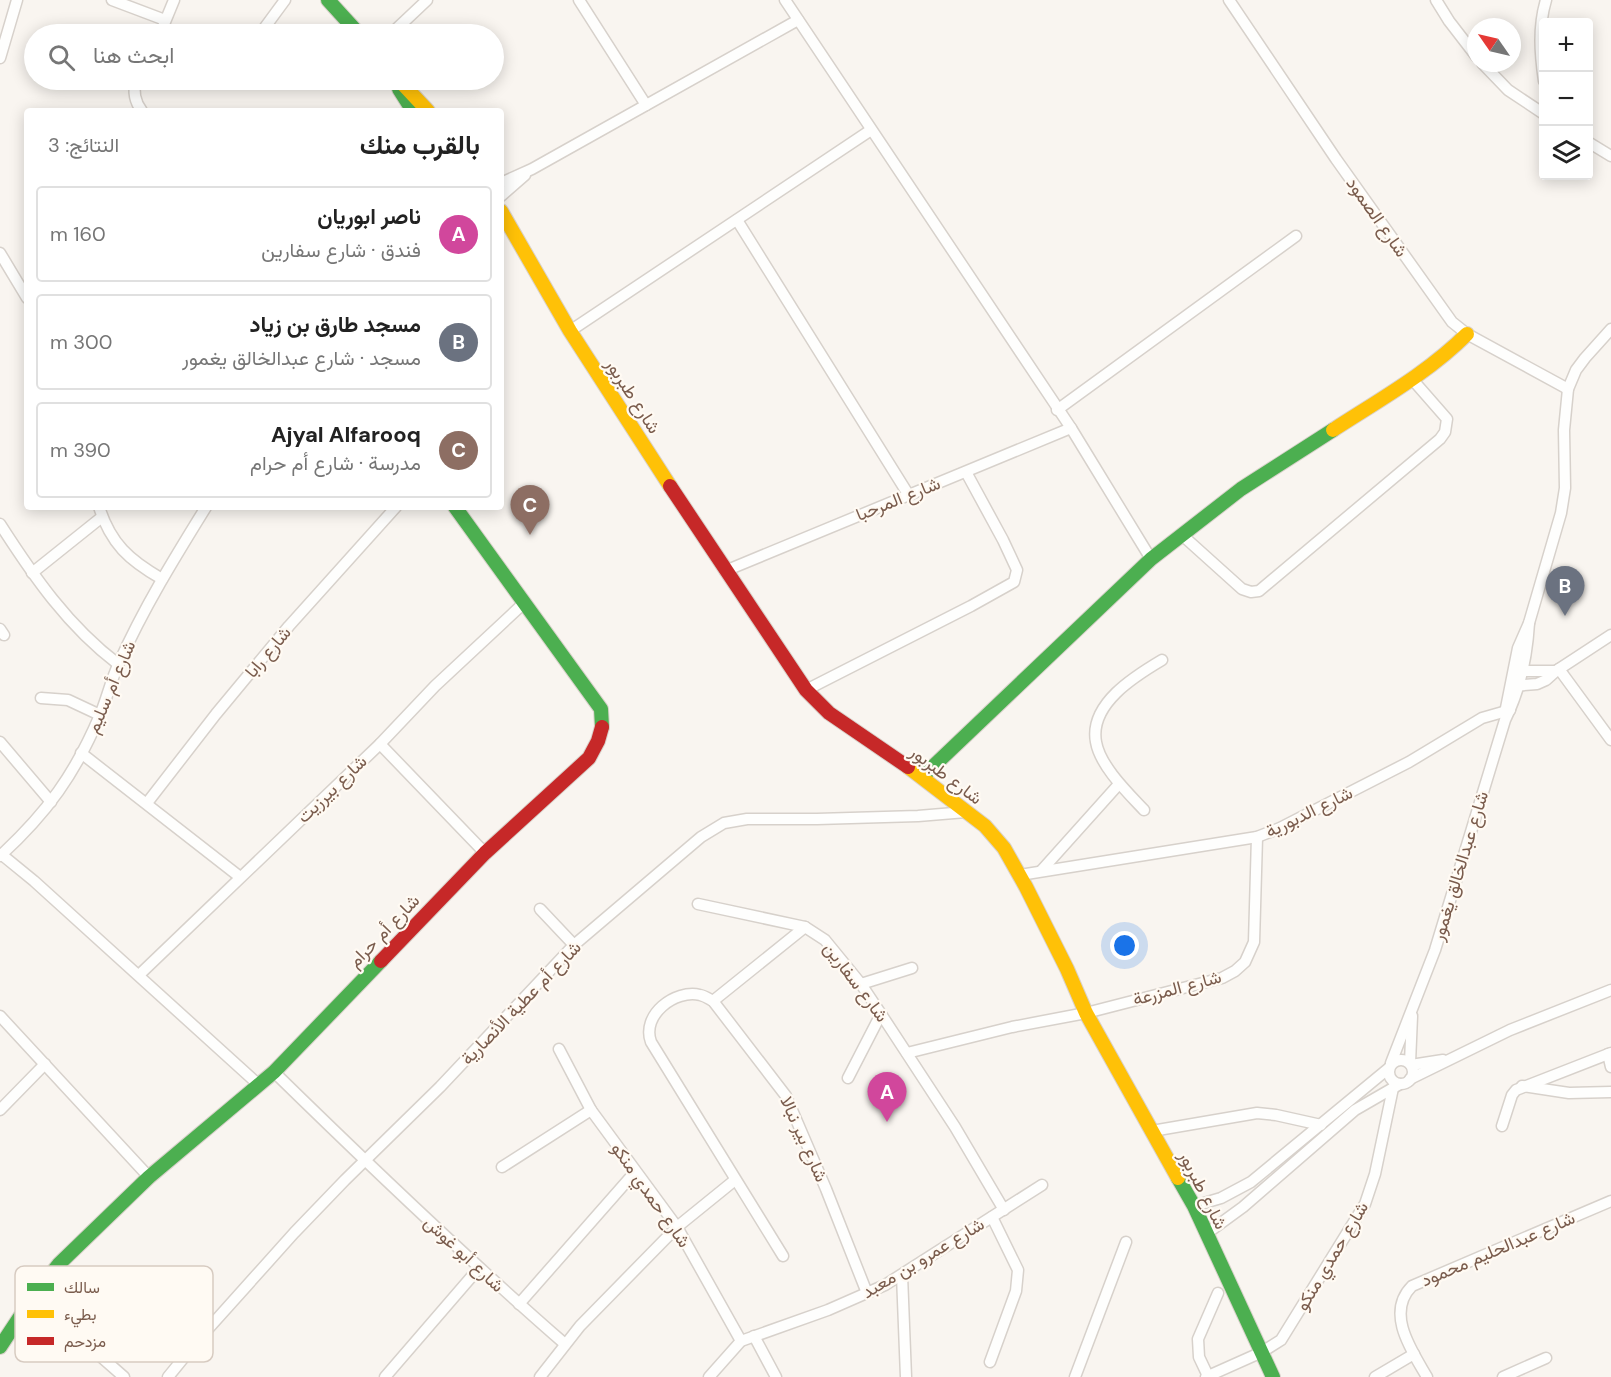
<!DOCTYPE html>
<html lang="ar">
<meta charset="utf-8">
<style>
:root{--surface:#fff;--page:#f2f2f2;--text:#222;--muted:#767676;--line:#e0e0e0;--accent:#d93025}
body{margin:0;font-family:"DM Sans",Vazirmatn,sans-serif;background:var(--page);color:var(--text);direction:rtl}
.controls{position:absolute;right:18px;top:18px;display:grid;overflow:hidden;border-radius:6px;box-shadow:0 3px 15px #0003}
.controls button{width:54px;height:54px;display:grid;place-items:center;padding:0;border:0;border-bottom:2px solid var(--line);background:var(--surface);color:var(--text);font:30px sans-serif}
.compass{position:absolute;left:1467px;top:18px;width:54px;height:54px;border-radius:50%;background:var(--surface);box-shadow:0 3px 15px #0003;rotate:304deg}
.you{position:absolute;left:1125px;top:946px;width:21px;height:21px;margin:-15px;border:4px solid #fff;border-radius:50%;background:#1a73e8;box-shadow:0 0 0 9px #1a73e833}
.badge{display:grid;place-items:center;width:39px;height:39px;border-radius:50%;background:var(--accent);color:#fff;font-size:20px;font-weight:700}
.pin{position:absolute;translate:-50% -50px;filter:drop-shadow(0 2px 3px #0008)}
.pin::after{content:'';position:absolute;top:32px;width:21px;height:18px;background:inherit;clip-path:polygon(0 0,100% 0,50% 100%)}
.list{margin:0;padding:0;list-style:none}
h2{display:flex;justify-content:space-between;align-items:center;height:78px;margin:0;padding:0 24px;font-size:26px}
h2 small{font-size:20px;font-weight:400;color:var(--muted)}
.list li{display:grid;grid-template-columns:39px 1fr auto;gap:18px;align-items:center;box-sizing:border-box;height:96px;margin:0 12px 12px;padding:0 12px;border:2px solid var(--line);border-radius:6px}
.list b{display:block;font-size:22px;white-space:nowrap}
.list p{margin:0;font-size:20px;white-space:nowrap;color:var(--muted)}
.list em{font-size:20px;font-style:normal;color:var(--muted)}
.icon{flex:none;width:33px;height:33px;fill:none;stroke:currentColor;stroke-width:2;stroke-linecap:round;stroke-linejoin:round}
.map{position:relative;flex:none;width:1611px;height:1377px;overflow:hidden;direction:ltr}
.search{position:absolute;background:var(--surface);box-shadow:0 3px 15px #0003;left:24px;top:24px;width:480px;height:66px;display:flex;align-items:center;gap:15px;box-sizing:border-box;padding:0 21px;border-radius:33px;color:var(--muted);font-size:22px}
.panel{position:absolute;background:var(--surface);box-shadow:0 3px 15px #0003;left:24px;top:108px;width:480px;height:402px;border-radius:6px;direction:rtl}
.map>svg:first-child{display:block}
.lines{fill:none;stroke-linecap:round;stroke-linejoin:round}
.street-casing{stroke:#d7d1cb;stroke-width:13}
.fast-casing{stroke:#d9d2cb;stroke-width:16}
.slow-casing{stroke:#d9d2cb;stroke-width:16}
.jam-casing{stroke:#d9d2cb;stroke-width:16}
.street{stroke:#fefefd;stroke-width:10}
.fast{stroke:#4caf50;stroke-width:14}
.slow{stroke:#ffc107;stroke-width:14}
.jam{stroke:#c62828;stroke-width:14}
.labels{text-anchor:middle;stroke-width:4.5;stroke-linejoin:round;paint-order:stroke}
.street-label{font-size:18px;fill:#7a5c4d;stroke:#fffaf3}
.key{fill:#fffaf3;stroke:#d7cbc1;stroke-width:1.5}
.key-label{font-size:16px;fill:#7a5c4d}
</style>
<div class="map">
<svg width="1611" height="1377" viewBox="0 0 1611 1377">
<rect width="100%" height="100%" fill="#f9f5f0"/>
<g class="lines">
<g class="street-casing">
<g id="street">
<polyline points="112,0 165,20"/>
<polyline points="579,0 646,105"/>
<polyline points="785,0 1071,428 1151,559"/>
<polyline points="1229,0 1336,159 1452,322 1467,334 1568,389"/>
<polyline points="1436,0 1449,21 1476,56"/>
<polyline points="160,34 174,0"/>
<polyline points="260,34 285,0"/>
<polyline points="391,34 427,0"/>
<polyline points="0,58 17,0"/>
<polyline points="1482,63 1508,90 1544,114"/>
<path d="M136,80C133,91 134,101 142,111"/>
<path d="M1544,81C1540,53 1538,27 1546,0"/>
<polyline points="1588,142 1611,156"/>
<polyline points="501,183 532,169 798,20"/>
<polyline points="501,196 525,175"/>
<polyline points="737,220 908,494"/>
<polyline points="0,253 27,298"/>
<polyline points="570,331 871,130"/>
<polyline points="1057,410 1296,236"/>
<path d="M99,507C111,544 129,560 162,579"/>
<path d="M0,524C34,577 68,626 118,664"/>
<polyline points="1182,535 1242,589 1251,592 1259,591 1440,439 1445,432 1447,419 1412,379"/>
<polyline points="725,571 1071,428"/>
<polyline points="32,573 102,517"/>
<polyline points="0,629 4,635"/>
<polyline points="1559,669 1611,740"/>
<polyline points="1518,671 1556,671"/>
<polyline points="1513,686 1537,684 1546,680 1556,671 1611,635"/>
<polyline points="806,690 971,606 1014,582 1017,570 1003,540 966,472"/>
<polyline points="41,698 68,700 100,715"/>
<polyline points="1505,713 1518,648 1529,623 1561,513 1565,488 1564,430 1568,389 1576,370 1585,358 1611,329"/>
<polyline points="0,742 51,802"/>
<polyline points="380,744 485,853"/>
<polyline points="81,753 240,877"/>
<polyline points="147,803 216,714 289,626 396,507"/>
<path d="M1144,810C1128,793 1100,766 1096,742C1089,704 1135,676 1162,660"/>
<polyline points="1,854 34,881 259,1085"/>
<path d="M0,856C47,813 75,774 100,715C107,698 111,680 119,663C143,609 175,557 206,507"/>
<polyline points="1041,871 1119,784"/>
<polyline points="1020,875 1257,837 1280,828 1409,762 1482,718 1510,710"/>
<polyline points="698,904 805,927 825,940 861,984 881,1014 955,1127 1004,1210"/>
<polyline points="540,909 574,945"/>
<polyline points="139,975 380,744 435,686 524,603"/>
<polyline points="861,984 912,968"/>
<polyline points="713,1001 805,927"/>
<polyline points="0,1016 149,1177"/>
<polyline points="559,1049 591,1110 677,1227 741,1341"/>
<polyline points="907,1053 1012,1027 1086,1013 1222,978 1235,971 1245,962 1254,942 1257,837"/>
<polyline points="1608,1054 1611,1067"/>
<circle cx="1401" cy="1072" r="12"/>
<path d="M1391,1063L1435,950L1505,720C1520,690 1527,657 1529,623"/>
<polyline points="1410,1063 1412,1016"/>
<polyline points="1411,1065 1443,1060"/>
<path d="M274,1072C369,1165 465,1257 565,1344"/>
<polyline points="848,1078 881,1014"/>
<polyline points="1410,1079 1510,1030 1611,990"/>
<polyline points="1522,1086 1569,1093 1611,1092"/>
<polyline points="0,1110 45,1064"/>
<polyline points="1502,1126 1512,1095 1516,1090 1611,1053"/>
<polyline points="1152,1131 1257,1113 1276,1115 1321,1125"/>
<polyline points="502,1167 591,1110"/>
<polyline points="1194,1206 1221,1198 1251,1182 1389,1068"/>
<polyline points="1206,1234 1243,1207 1355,1110 1400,1084"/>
<path d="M783,1256L651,1042C641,1015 675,989 700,995C705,996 709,999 713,1001L786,1096L826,1189L867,1293"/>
<polyline points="902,1275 906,1377"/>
<polyline points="33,1297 124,1377"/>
<polyline points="519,1304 635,1172"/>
<polyline points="754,1336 776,1377"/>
<polyline points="990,1362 1016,1291 1018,1270 992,1217"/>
<polyline points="1208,1376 1199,1357 1198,1339 1218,1293"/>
<polyline points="168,1377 199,1339 294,1233 345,1180 440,1087 574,945 701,837 724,823 747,819 817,819 918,816 966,812"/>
<polyline points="385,1377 479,1268"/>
<polyline points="540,1377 580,1326 677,1227 735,1180"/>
<polyline points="709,1377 741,1341 828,1310 885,1285 1042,1185"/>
<polyline points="1075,1377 1126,1242"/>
<polyline points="1206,1377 1262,1352 1281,1340 1365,1204 1375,1174 1393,1088"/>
<polyline points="1375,1377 1414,1354"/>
<path d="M1427,1377C1412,1351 1385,1313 1412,1286L1611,1201"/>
<polyline points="1503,1377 1546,1358"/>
</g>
</g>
<g class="fast-casing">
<g id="fast">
<polyline points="328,0 359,34"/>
<polyline points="399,89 413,111"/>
<polyline points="455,507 601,709 602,727"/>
<polyline points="922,777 1151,559 1241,489 1333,430"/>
<polyline points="1178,1178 1194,1206 1273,1377"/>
<polyline points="0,1347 33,1297 59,1264 149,1177 274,1072 381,961"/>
</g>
</g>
<g class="slow-casing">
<g id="slow">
<polyline points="399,80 428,111"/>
<polyline points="501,211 570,331 670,486"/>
<path d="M1333,430C1379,400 1428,373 1467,334"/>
<polyline points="908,767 985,826 1004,848 1026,887 1067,969 1086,1013 1178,1178"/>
</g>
</g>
<g class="jam-casing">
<g id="jam">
<polyline points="670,486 806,690 829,713 908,767"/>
<polyline points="381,961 485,853 589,758 598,741 602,727"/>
</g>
</g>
<use href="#street" class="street"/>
<use href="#fast" class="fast"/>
<use href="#slow" class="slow"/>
<use href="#jam" class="jam"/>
</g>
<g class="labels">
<g class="street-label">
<text transform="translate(1377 217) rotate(55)" y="6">شارع الصمود</text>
<text transform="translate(633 396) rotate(57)" y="6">شارع طبربور</text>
<text transform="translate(898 499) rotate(-22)" y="6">شارع المرحبا</text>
<text transform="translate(268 652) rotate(-50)" y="6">شارع رابا</text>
<text transform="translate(111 687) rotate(-67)" y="6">شارع أم سليم</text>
<text transform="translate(946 775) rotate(37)" y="6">شارع طبربور</text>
<text transform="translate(332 789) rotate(-44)" y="6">شارع بيرزيت</text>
<text transform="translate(1309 812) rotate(-26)" y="6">شارع الدبورية</text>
<text transform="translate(1460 866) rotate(-73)" y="6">شارع عبدالخالق يغمور</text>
<text transform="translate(384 931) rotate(-46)" y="6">شارع أم حرام</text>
<text transform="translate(856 982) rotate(53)" y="6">شارع سفارين</text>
<text transform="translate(1177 988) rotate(-15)" y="6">شارع المزرعة</text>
<text transform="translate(521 1003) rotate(-46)" y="6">شارع أم عطية الأنصارية</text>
<text transform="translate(804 1139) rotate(66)" y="6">شارع بير نبالا</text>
<text transform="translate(1203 1190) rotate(63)" y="6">شارع طبربور</text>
<text transform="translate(651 1195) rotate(55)" y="6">شارع حمدي منكو</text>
<text transform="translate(1498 1249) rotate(-23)" y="6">شارع عبدالحليم محمود</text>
<text transform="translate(464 1254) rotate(43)" y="6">شارع أبو غوش</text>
<text transform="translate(1332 1256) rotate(-59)" y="6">شارع حمدي منكو</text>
<text transform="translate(923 1258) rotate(-31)" y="6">شارع عمرو بن معبد</text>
</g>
</g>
<rect x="15" y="1266" width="198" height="96" rx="9" class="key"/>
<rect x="27" y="1283" width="27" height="8" fill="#4caf50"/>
<rect x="27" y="1310" width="27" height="8" fill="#ffc107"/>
<rect x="27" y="1337" width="27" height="8" fill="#c62828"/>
<g class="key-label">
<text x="64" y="1293">سالك</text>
<text x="64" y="1320">بطيء</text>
<text x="64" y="1347">مزدحم</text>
</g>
</svg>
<div class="controls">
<button>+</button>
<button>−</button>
<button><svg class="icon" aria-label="layers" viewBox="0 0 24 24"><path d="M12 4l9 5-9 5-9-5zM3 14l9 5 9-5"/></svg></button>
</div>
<svg class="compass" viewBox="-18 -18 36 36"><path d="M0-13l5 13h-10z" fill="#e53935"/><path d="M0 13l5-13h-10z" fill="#767676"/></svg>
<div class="you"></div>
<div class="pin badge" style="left:887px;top:1122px;background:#d1479c">A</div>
<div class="pin badge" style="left:1565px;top:616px;background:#6b7280">B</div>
<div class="pin badge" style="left:530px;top:535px;background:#8d6e63">C</div>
<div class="search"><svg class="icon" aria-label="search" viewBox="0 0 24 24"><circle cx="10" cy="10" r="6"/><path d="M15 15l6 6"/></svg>ابحث هنا</div>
<section class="panel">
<h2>بالقرب منك<small>النتائج: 3</small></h2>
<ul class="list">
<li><span class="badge" style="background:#d1479c">A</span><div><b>ناصر ابوريان</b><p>فندق · شارع سفارين</p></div><em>160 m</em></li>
<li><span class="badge" style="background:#6b7280">B</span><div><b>مسجد طارق بن زياد</b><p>مسجد · شارع عبدالخالق يغمور</p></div><em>300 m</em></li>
<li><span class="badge" style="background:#8d6e63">C</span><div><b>Ajyal Alfarooq</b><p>مدرسة · شارع أم حرام</p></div><em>390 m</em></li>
</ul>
</section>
</div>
